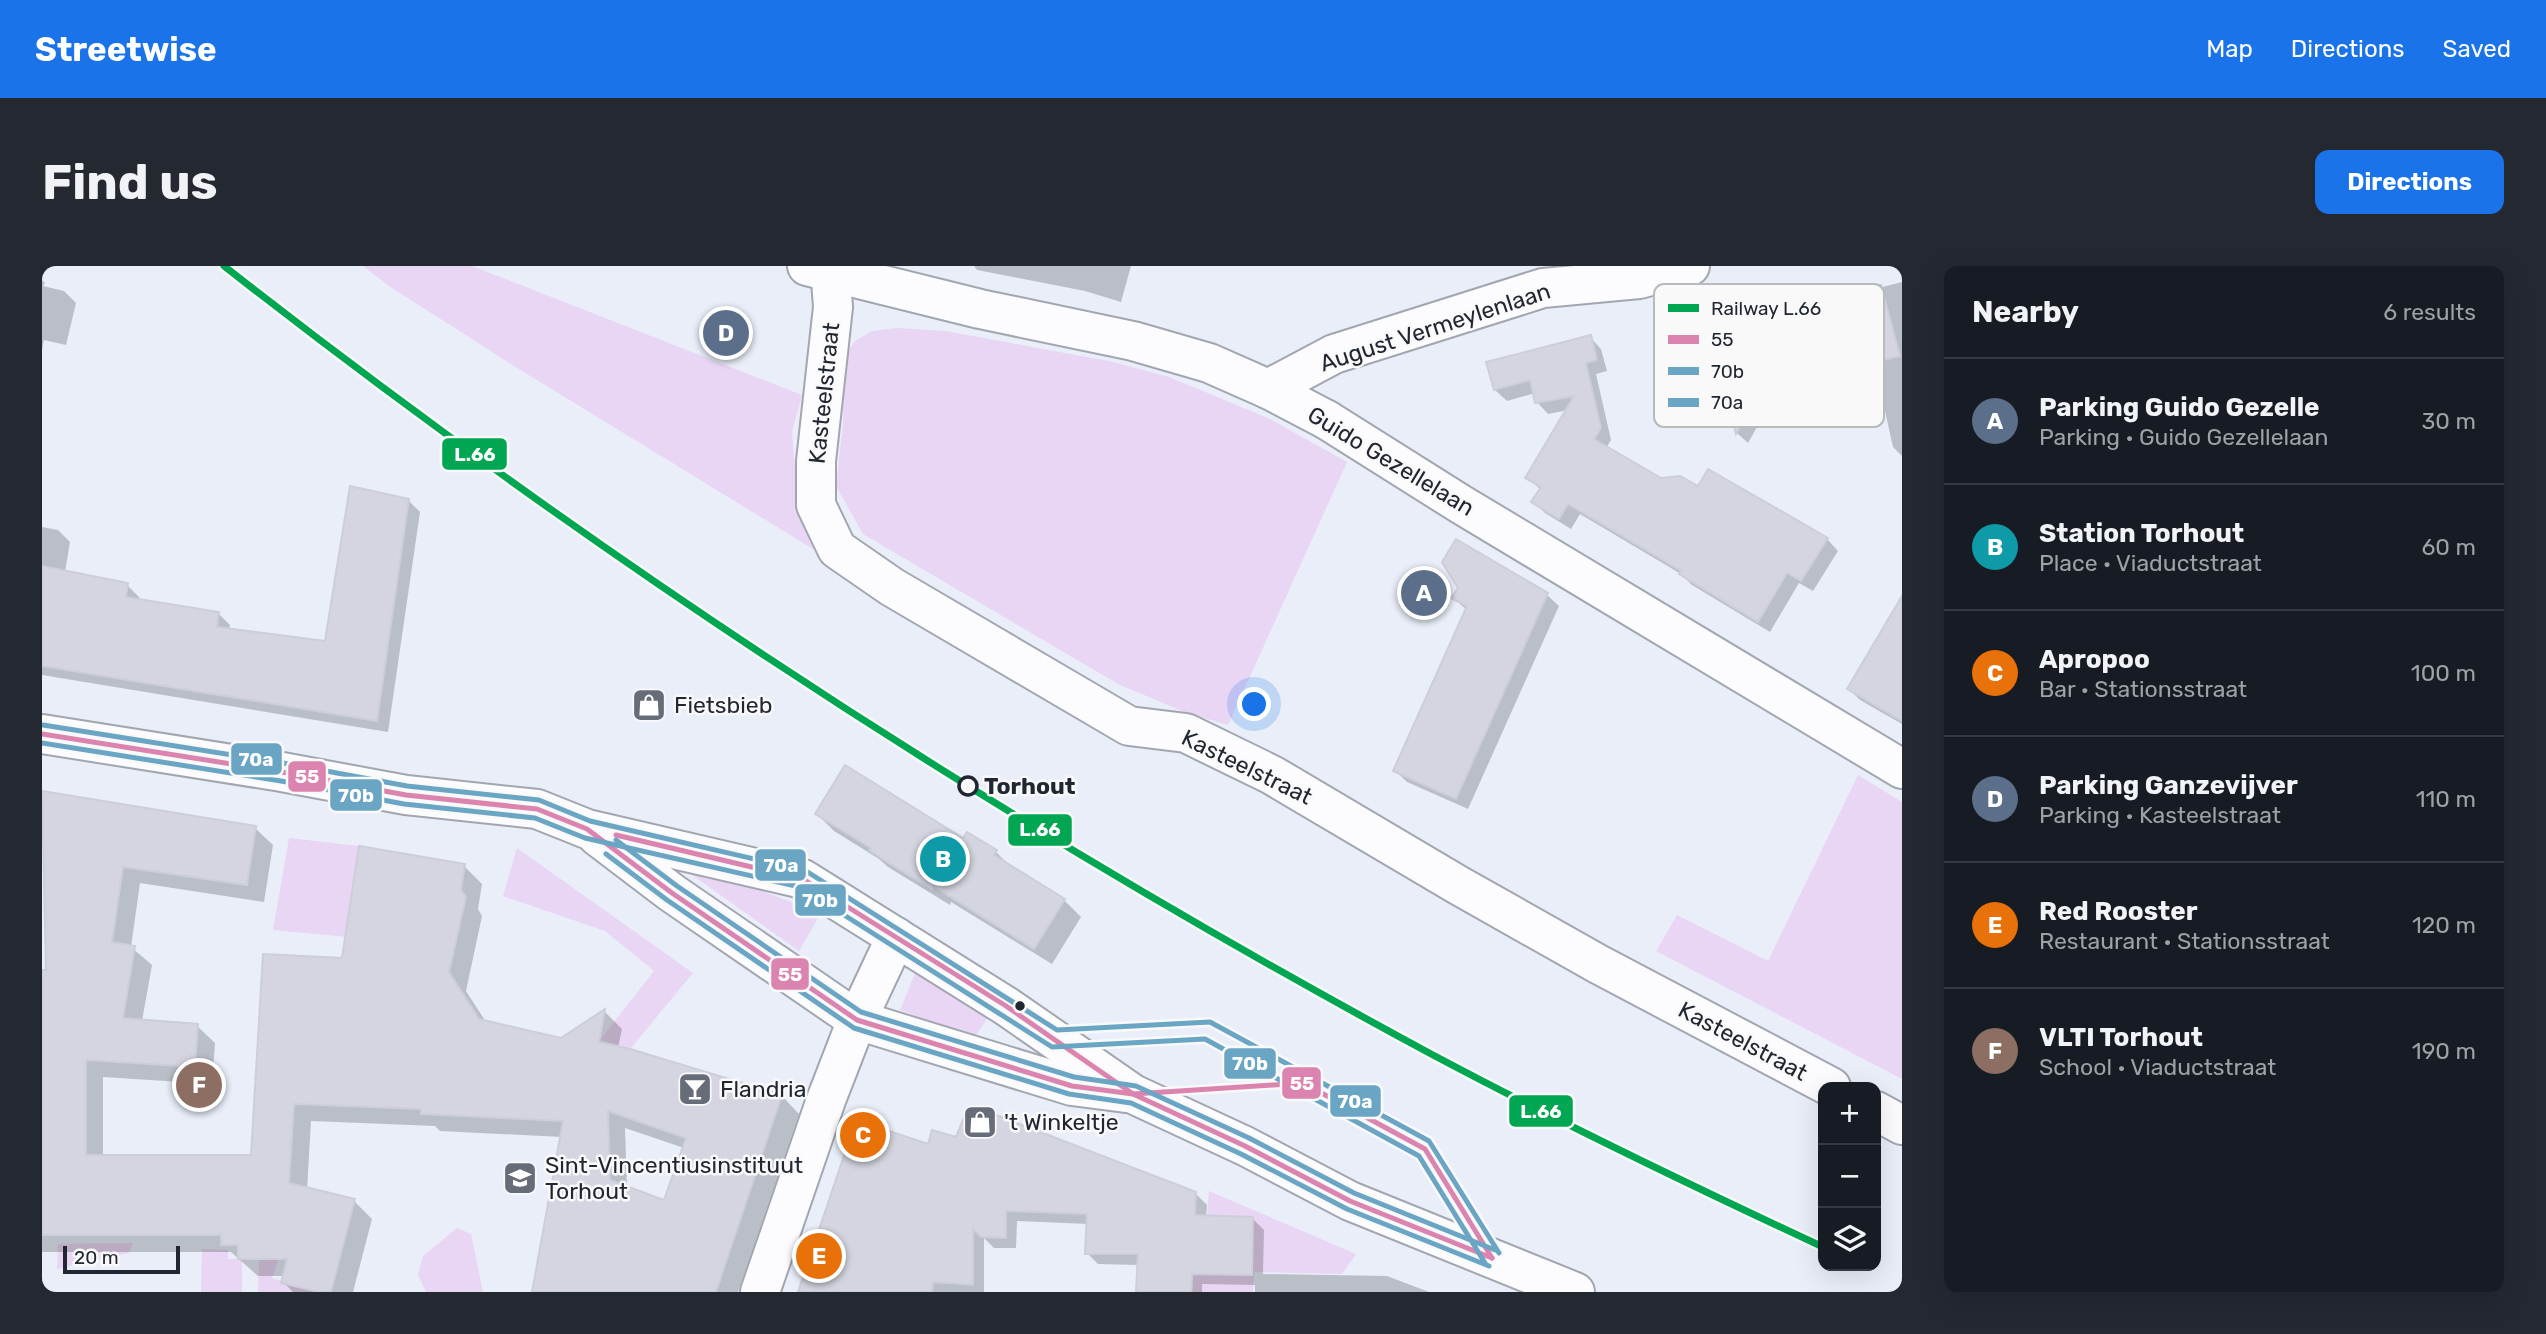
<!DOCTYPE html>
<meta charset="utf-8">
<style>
:root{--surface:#171b24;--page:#242831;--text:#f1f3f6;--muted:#9ea1a6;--line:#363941;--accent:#1a73e8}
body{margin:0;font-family:Rubik,sans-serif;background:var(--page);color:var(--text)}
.controls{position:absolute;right:21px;bottom:21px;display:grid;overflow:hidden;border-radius:14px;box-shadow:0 7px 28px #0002}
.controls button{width:63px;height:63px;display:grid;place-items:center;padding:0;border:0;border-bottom:2px solid var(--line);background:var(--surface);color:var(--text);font:35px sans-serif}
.scale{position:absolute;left:21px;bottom:18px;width:117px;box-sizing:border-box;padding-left:7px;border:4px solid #212732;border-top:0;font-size:19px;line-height:24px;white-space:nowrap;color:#212732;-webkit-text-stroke:5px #f9f9f9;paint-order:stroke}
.you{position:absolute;left:1213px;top:439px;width:24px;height:24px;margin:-18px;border:5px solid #fff;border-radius:50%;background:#1a73e8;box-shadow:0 0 0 10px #1a73e833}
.badge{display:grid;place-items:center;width:46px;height:46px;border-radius:50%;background:var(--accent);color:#fff;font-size:23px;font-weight:700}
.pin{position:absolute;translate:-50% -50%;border:4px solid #fff;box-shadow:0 2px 7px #0006}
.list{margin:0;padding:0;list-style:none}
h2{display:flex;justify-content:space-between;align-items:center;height:91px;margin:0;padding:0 28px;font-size:30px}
h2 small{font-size:23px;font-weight:400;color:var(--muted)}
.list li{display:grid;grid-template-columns:46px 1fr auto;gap:21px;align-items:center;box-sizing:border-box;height:126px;padding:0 28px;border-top:2px solid var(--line)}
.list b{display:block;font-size:26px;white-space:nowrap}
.list p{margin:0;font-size:23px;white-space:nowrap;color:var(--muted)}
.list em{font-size:23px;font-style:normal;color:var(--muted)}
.icon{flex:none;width:38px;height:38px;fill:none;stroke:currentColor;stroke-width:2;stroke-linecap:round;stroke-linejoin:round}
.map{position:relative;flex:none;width:1860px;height:1026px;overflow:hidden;border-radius:14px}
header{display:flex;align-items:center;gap:42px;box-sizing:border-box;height:98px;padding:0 35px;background:var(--accent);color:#fff}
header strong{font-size:33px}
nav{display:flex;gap:38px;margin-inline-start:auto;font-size:24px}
.intro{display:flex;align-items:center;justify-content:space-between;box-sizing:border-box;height:168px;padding:0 42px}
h1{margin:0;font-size:49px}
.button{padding:18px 32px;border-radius:14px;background:var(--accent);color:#fff;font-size:24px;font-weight:700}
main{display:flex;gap:42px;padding:0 42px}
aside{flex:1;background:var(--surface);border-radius:14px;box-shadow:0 7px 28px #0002}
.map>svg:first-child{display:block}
.green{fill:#e9d6f4}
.shadow{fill:#0003;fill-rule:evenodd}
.building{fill:#d4d5e0;stroke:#ccced9;stroke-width:2;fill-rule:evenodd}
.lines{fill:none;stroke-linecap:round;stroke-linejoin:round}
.street-casing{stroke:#a2a6b0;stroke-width:42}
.secondary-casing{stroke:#a2a6b0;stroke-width:42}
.street{stroke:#fcfcfe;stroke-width:38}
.secondary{stroke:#fcfcfe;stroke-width:38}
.bus-1-casing{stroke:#f9f9f9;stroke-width:10}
.bus-2-casing{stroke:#f9f9f9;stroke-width:10}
.bus-3-casing{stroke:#f9f9f9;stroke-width:10}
.bus-1{stroke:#db84af;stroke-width:5}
.bus-2{stroke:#6aa6c4;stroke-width:5}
.bus-3{stroke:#6aa6c4;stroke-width:5}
.rail-1-casing{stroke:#f9f9f9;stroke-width:12}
.rail-1{stroke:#00a651;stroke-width:7}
.stop-dot{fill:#f9f9f9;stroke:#212732;stroke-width:3.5}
.bus-dot{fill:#212732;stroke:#f9f9f9;stroke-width:2.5}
.labels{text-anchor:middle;stroke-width:5;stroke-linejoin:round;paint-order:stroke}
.street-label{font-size:23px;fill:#212732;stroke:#f9f9f9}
.poi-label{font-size:23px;fill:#212732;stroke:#f9f9f9;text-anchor:start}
.stop-label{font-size:23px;font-weight:bold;fill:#212732;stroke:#f9f9f9;text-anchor:start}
.key{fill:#f9f9f9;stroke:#b8babd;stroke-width:2}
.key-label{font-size:19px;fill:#212732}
.line-badge{stroke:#f9f9f9;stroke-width:2.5}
.badge-label{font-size:19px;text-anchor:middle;font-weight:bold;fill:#fff}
</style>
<header>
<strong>Streetwise</strong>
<nav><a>Map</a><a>Directions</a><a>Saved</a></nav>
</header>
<div class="intro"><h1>Find us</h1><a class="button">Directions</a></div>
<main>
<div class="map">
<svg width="1860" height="1026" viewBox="0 0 1860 1026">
<rect width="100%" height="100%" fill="#e9eef9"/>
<g class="green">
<polygon points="321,0 430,0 760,129 750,166 756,237 771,283 472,100 347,20"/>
<polygon points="855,62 903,65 1067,95 1127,111 1228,153 1305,196 1186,459 1145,447 1076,418 821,268 794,220 801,158 800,112 803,88 813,75 830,65"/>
<polygon points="1816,509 1860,536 1860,813 1614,685 1635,649 1726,695"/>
<polygon points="247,572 317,580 327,673 231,664"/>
<polygon points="475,582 651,707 588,783 558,774 612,705 563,665 461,630"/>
<polygon points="650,599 779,647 757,685 646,606"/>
<polygon points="874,705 946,751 933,771 858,744"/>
<polygon points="1167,925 1314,988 1300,1008 1212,1006 1211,1026 1151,1026 1151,1001 1161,1000"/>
<polygon points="415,962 429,968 441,1026 384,1026 376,1009 381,990"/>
<polygon points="91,977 87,987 15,1003 16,978"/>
<polygon points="160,983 186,984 186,993 200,993 200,1026 159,1026"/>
<polygon points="217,993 236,994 230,1012 273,1026 216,1026"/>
</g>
<g class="shadow">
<polygon points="932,0 1089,0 1079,36 1043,25 935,4"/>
<polygon points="0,14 3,17 1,20 22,25 34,37 24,79 2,74 0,84"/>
<polygon points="1860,16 1860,190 1851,181 1835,109 1812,114 1804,106 1737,122 1706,177 1695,167 1670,63 1774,40 1773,38"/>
<polygon points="1548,71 1559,83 1565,105 1554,108 1569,174 1564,182 1618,214 1657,223 1785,273 1796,285 1771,325 1757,317 1728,366 1650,319 1639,308 1538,248 1529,263 1503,247 1492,236 1499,224 1486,212 1526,144 1506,148 1495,136 1493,127 1465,135 1453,124"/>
<polygon points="366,234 378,246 346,466 0,409 0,261 16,264 28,276 23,306 85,319 97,331 97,334 176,347 188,359 187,364 284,377"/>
<polygon points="1505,329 1517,340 1426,543 1365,516 1353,504 1425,344 1411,332"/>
<polygon points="1860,334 1860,458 1818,434 1807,423"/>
<path d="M0,527L213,562L231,579L222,636L98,617L89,681L110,699L100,755L155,760L173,777L170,818L61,811V890L210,891L302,694L422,600L440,618L436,643L440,650L424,725L444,756L519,773L563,746L580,763L576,782L740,830L757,848L696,1026H492L520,871L398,865L393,860L269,855L265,924L312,935L330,953L311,1026H251L241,1016L243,1010H216L189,986H0V706L5,705ZM583,862L642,882L623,936L585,922Z"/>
<polygon points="775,548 922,574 926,568 954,586 971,603 1022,634 1039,651 1010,698 909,636 908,639 846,601 837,593 792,565"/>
<polygon points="887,880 1153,927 1165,939 1164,951 1211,953 1222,964 1221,1008 1345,1010 1387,1026 1213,1026 1213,1019 1160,1018 1160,1026 1095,1026 1097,999 1056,998 1045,987 1047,958 975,955 974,982 952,982 942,972 942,1026 758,1026"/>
</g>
<g class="building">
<polygon points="1839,19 1858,90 1800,104 1797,94 1726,111 1694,168 1668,61 1772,39 1771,36"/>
<polygon points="1549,69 1555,94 1544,97 1559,162 1552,173 1619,212 1638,210 1656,220 1666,203 1786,272 1759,315 1745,307 1716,356 1637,308 1639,305 1526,238 1517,253 1489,236 1499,221 1483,212 1532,130 1493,137 1488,114 1452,124 1444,96"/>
<polygon points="308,220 367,233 335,455 0,400 0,300 86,317 84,331 177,346 175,361 283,375"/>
<polygon points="1414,273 1506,327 1414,533 1351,505 1425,340 1409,332 1416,322 1400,296"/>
<polygon points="1860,330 1860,455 1805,423"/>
<polygon points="803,499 921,572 925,566 955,584 952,589 1023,633 992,683 891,620 890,623 848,598 827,584 829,582 773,548"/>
<path d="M0,525L214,560L205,619L81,601L70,676L93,680L81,752L156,758L153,801L44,794V889H209L221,688L300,692L317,580L423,598L419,624L424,631L407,706L437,753L519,772L563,743L557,776L588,783L740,829L674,1026H490L521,855L379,848V843L252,838L247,917L313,933L289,1026H277L239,1017L245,993H196V979H179V969H0V704H4ZM566,845L644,872L622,934L568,914Z"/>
<polygon points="926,842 943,847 944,845 1154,926 1153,949 1211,951 1210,1009 1150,1008 1149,1026 1094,1026 1096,988 1043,988 1045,948 964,945 964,972 939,971 931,963 931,1019 891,1016 890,1026 756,1026 814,854 886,878 890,864 914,871"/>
</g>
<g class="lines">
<g class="street-casing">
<g id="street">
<polyline points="788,0 791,41 774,195 774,239 795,283 850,321 1087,460 1144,467 1230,509 1416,619 1556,698 1789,821"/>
<polyline points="1226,123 1292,88 1501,22 1597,13 1648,0"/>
<polyline points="1226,123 1285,154"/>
<polyline points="0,468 240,506 364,529 495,543 545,563 761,613 964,740 1091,828 1203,880 1308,935 1533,1026"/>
<polyline points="555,570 630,627 815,754 1030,820 1084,827"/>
<polyline points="1834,845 1860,859"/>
<polyline points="718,1026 784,834 815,754 854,671"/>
</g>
</g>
<g class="secondary-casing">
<g id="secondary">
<polyline points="765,0 938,43 1091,75 1167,97 1226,123"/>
<polyline points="1285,154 1420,239 1860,503"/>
</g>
</g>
<use href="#street" class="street"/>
<use href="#secondary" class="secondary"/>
<g class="bus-1-casing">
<g id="bus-1">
<polyline points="0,468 240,506 364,529 495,543 545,563 630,627 815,754 1030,820 1091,828 1261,817 1383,883 1450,992"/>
<polyline points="574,569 761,613 964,740 1091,828 1203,880 1308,935 1450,992"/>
</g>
</g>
<g class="bus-2-casing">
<g id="bus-2">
<polyline points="0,477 239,515 362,538 493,552 543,572 758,621 1010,781 1163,773 1377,890 1443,997"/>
<polyline points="564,588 625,634 812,762 1027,828 1089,837 1199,888 1305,943 1447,1000"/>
</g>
</g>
<g class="bus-3-casing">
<g id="bus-3">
<polyline points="1,459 241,497 365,520 497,534 548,555 764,605 1015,764 1168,756 1387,875 1457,987"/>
<polyline points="574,574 635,620 819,746 1032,811 1094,820 1207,872 1312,927 1453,984"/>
</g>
</g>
<use href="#bus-1" class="bus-1"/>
<use href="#bus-2" class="bus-2"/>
<use href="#bus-3" class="bus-3"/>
<g class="rail-1-casing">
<path id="rail-1" d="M182,0C561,297 967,561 1391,789C1519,857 1650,920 1781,981"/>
</g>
<use href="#rail-1" class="rail-1"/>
</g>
<defs>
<g id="shop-square" transform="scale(1.75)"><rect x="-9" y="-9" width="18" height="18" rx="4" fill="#676d78" stroke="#f9f9f9"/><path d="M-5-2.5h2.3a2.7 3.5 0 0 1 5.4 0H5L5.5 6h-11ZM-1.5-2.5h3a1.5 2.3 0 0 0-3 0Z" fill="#fff"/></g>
<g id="bar-square" transform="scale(1.75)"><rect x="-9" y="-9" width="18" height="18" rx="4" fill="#676d78" stroke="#f9f9f9"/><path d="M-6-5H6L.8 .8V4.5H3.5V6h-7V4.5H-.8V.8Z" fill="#fff"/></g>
<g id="school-square" transform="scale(1.75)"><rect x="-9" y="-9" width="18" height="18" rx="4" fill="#676d78" stroke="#f9f9f9"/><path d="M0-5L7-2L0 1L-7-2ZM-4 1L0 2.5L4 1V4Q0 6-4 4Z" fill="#fff"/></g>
</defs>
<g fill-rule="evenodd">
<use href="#shop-square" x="607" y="439"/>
<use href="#bar-square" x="653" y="823"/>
<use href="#shop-square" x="938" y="856"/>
<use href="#school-square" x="478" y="912"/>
</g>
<circle class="stop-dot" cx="926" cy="520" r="9"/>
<circle class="bus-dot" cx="978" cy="740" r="6"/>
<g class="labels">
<g class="street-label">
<text transform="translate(1393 61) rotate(-18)" y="8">August Vermeylenlaan</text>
<text transform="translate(782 127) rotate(-84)" y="8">Kasteelstraat</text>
<text transform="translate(1349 195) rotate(31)" y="8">Guido Gezellelaan</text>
<text transform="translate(1205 501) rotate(26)" y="8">Kasteelstraat</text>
<text transform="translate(1701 775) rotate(28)" y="8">Kasteelstraat</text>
</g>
<g class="poi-label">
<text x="632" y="447">Fietsbieb</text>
<text x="678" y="831">Flandria</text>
<text x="962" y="864">'t Winkeltje</text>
<text x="503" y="907">Sint-Vincentiusinstituut<tspan x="503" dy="26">Torhout</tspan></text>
</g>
<g class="stop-label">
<text x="942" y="528">Torhout</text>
</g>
</g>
<rect x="1612" y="18" width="230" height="143" rx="10" class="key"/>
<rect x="1626" y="38" width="31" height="8" fill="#00a651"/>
<rect x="1626" y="69" width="31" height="9" fill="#db84af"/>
<rect x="1626" y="101" width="31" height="8" fill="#6aa6c4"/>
<rect x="1626" y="132" width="31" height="9" fill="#6aa6c4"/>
<g class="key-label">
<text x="1669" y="49">Railway L.66</text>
<text x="1669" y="80">55</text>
<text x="1669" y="112">70b</text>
<text x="1669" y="143">70a</text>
</g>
<g class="line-badge">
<rect x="399" y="171" width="67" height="34" rx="7" fill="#00a651"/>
<rect x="188" y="476" width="53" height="34" rx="7" fill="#6aa6c4"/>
<rect x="245" y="494" width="40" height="33" rx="7" fill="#db84af"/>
<rect x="287" y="512" width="54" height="34" rx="7" fill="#6aa6c4"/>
<rect x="965" y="547" width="66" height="34" rx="7" fill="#00a651"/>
<rect x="712" y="582" width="53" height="34" rx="7" fill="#6aa6c4"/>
<rect x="752" y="617" width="53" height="34" rx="7" fill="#6aa6c4"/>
<rect x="728" y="691" width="40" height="34" rx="7" fill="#db84af"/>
<rect x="1181" y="781" width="54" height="33" rx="7" fill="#6aa6c4"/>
<rect x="1239" y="800" width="41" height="34" rx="7" fill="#db84af"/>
<rect x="1287" y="818" width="53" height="34" rx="7" fill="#6aa6c4"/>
<rect x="1466" y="828" width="66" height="34" rx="7" fill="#00a651"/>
</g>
<g class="badge-label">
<text x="433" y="195">L.66</text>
<text x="214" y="500">70a</text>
<text x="265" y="517">55</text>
<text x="314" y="536">70b</text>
<text x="998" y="570">L.66</text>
<text x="739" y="606">70a</text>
<text x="778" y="641">70b</text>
<text x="748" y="715">55</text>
<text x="1208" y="804">70b</text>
<text x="1260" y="824">55</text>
<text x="1313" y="842">70a</text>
<text x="1499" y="852">L.66</text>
</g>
</svg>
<div class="controls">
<button>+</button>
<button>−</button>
<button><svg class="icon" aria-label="layers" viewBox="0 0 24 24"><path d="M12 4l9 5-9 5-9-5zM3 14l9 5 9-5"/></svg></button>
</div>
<div class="scale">20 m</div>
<div class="you"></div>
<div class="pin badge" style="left:1382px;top:327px;background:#5c6f8a">A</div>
<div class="pin badge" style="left:901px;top:593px;background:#0f9aa8">B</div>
<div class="pin badge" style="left:821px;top:869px;background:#e8710a">C</div>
<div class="pin badge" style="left:684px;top:67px;background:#5c6f8a">D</div>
<div class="pin badge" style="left:777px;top:990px;background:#e8710a">E</div>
<div class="pin badge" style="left:157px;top:819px;background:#8d6e63">F</div>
</div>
<aside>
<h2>Nearby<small>6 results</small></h2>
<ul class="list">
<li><span class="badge" style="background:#5c6f8a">A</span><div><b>Parking Guido Gezelle</b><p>Parking · Guido Gezellelaan</p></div><em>30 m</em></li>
<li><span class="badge" style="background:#0f9aa8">B</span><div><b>Station Torhout</b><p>Place · Viaductstraat</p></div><em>60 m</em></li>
<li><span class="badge" style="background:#e8710a">C</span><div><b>Apropoo</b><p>Bar · Stationsstraat</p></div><em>100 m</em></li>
<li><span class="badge" style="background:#5c6f8a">D</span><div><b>Parking Ganzevijver</b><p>Parking · Kasteelstraat</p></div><em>110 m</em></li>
<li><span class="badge" style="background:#e8710a">E</span><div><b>Red Rooster</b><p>Restaurant · Stationsstraat</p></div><em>120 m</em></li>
<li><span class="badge" style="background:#8d6e63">F</span><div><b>VLTI Torhout</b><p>School · Viaductstraat</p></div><em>190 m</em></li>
</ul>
</aside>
</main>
